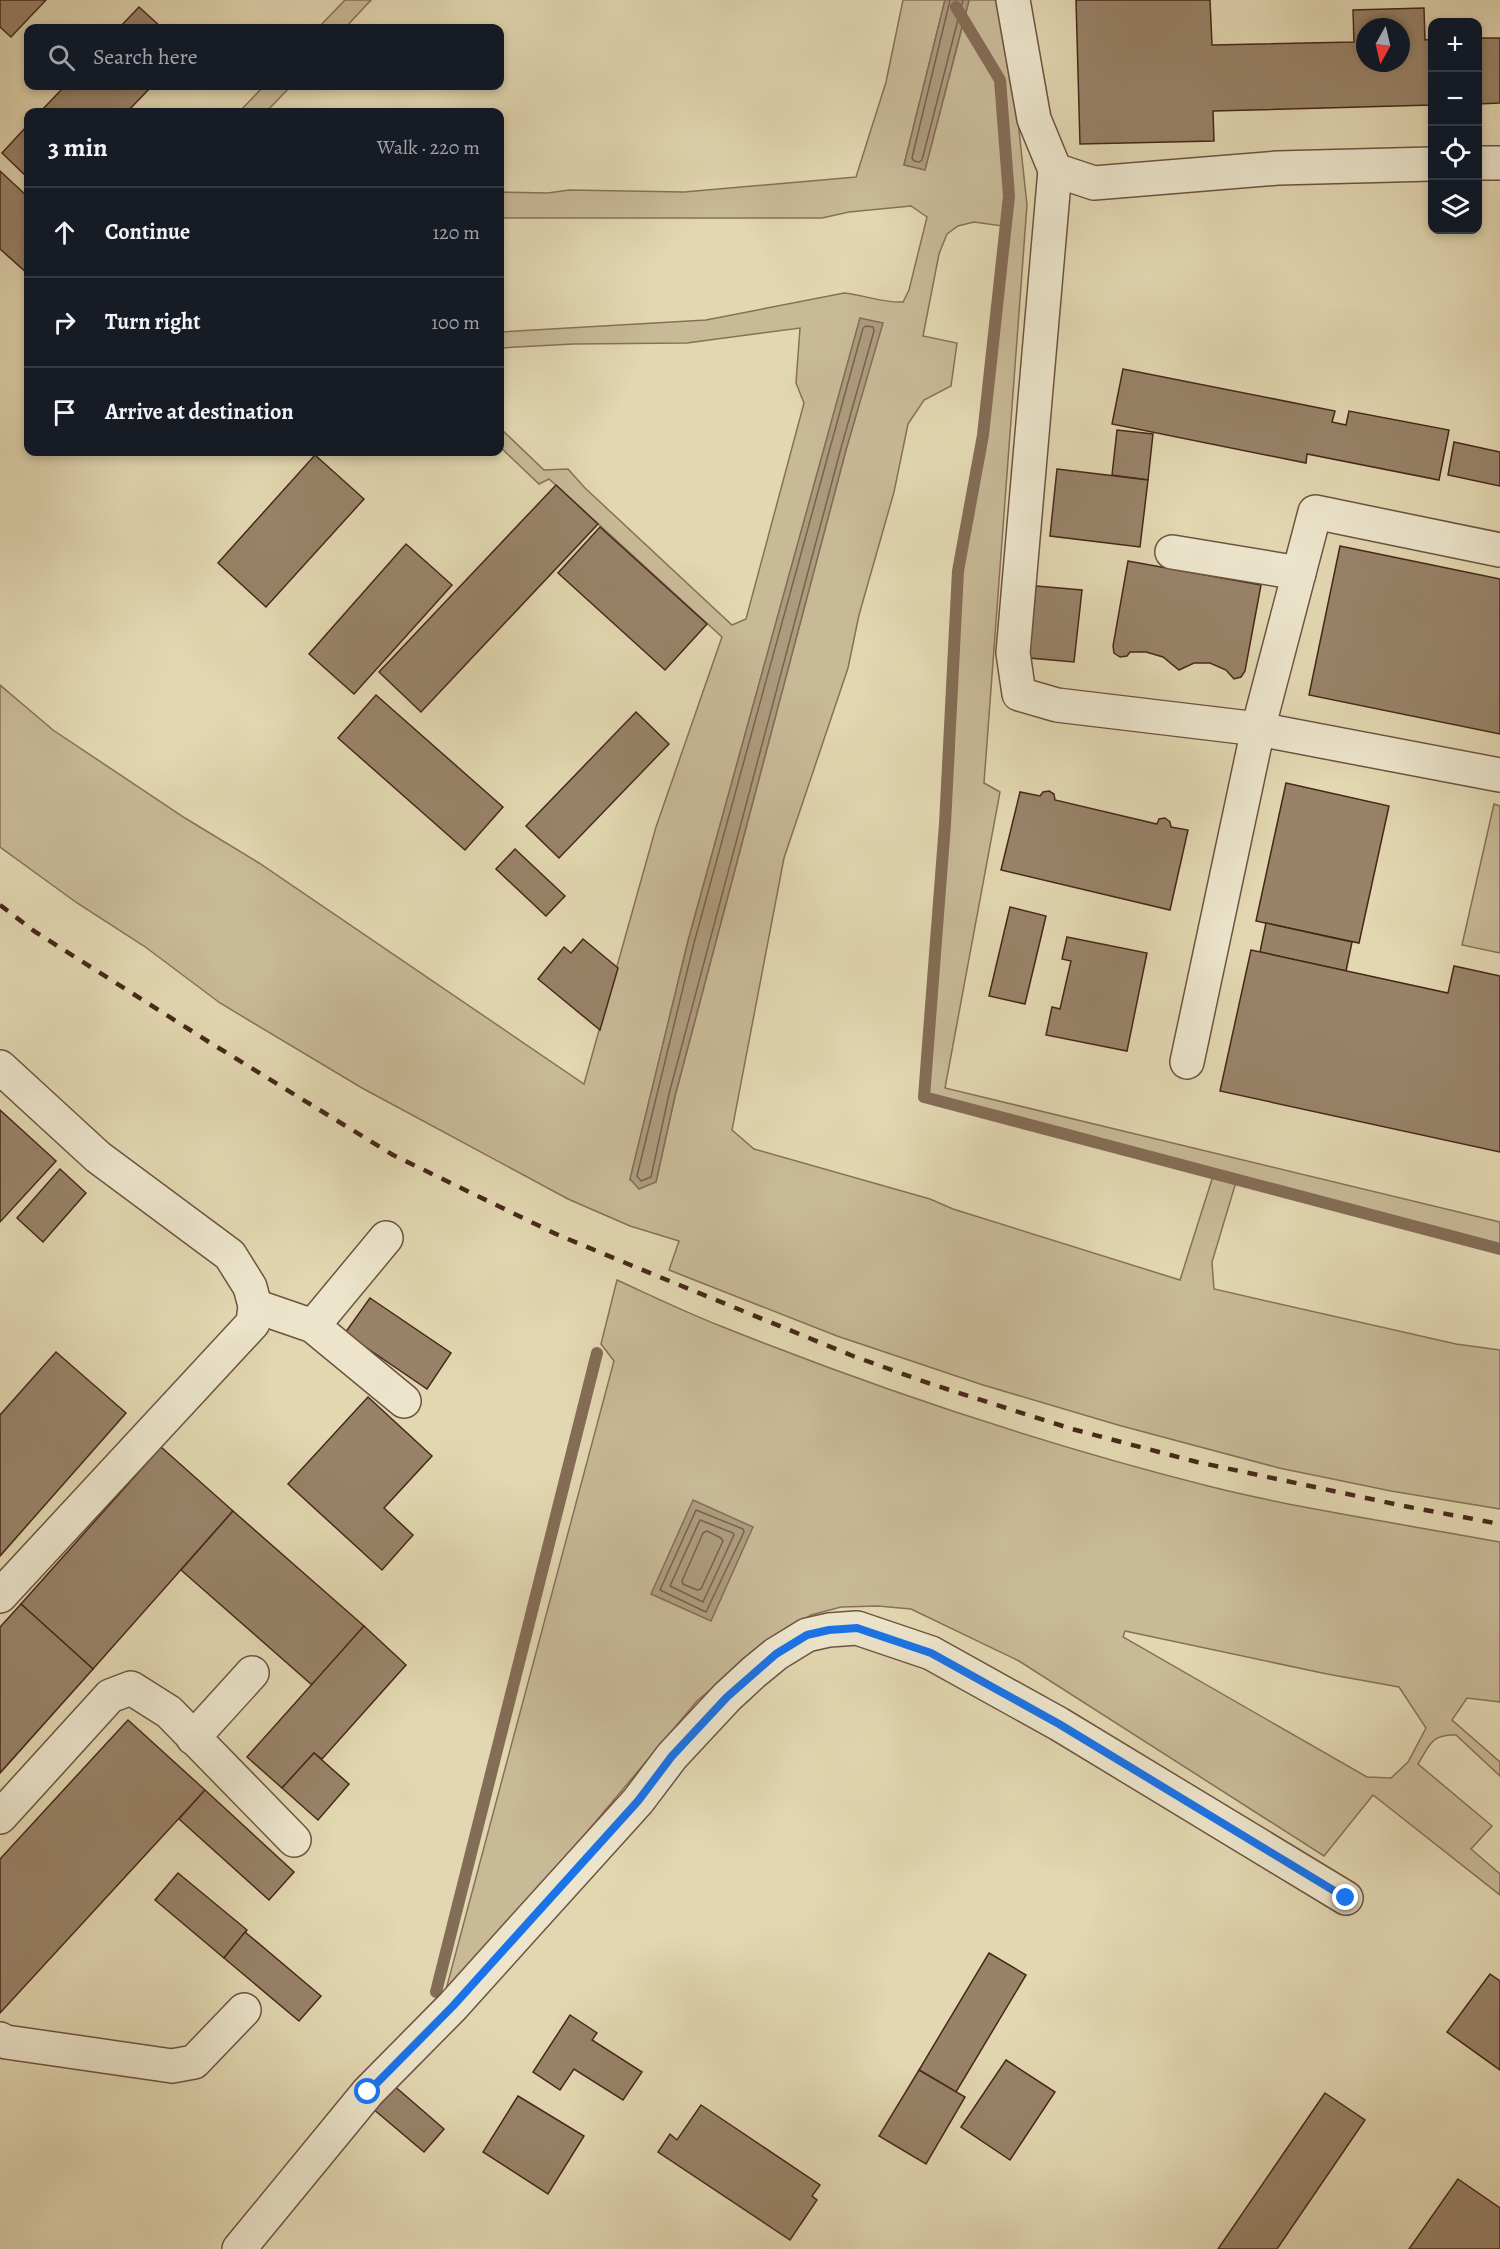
<!DOCTYPE html>
<meta charset="utf-8">
<style>
:root{--surface:#171b24;--page:#20242c;--text:#f1f3f6;--muted:#9ea1a6;--line:#363941}
body{margin:0;font-family:Alegreya,serif;background:var(--page);color:var(--text)}
.controls{position:absolute;right:18px;top:18px;display:grid;overflow:hidden;border-radius:12px;box-shadow:0 3px 9px #0003}
.controls button{width:54px;height:54px;display:grid;place-items:center;padding:0;border:0;border-bottom:2px solid var(--line);background:var(--surface);color:var(--text);font:30px sans-serif}
.compass{position:absolute;left:1356px;top:18px;width:54px;height:54px;border-radius:50%;background:var(--surface);box-shadow:0 3px 9px #0003;rotate:188deg}
.stop{position:absolute;width:18px;height:18px;margin:-14px;border:4px solid #1a73e8;border-radius:50%;background:#fff}
.stop.end{background:#1a73e8;border-color:#fff;box-shadow:0 2px 6px #0008}
.list{margin:0;padding:0;list-style:none}
h2{display:flex;justify-content:space-between;align-items:center;height:78px;margin:0;padding:0 24px;font-size:26px}
h2 small{font-size:20px;font-weight:400;color:var(--muted)}
.list li{display:grid;grid-template-columns:39px 1fr auto;gap:18px;align-items:center;box-sizing:border-box;height:90px;padding:0 24px;border-top:2px solid var(--line)}
.list b{display:block;font-size:22px;white-space:nowrap}
.list em{font-size:20px;font-style:normal;color:var(--muted)}
.icon{flex:none;width:33px;height:33px;fill:none;stroke:currentColor;stroke-width:2;stroke-linecap:round;stroke-linejoin:round}
.map{position:relative;flex:none;width:1500px;height:2249px;overflow:hidden}
.search{position:absolute;background:var(--surface);box-shadow:0 3px 9px #0003;left:24px;top:24px;width:480px;height:66px;display:flex;align-items:center;gap:15px;box-sizing:border-box;padding:0 21px;border-radius:12px;color:var(--muted);font-size:22px}
.panel{position:absolute;background:var(--surface);box-shadow:0 3px 9px #0003;left:24px;top:108px;width:480px;height:348px;border-radius:12px}
.map>svg:first-child{display:block}
.green{fill:#c8b997;stroke:#887058;stroke-width:1.5;fill-rule:evenodd}
.water{fill:#ad9b7e;stroke:#846d56;stroke-width:1.5}
.lines{fill:none;stroke-linecap:round;stroke-linejoin:round}
.shore{stroke:#7a614c;stroke-width:1.5}
.stream{stroke:#846d56;stroke-width:12}
.building{fill:#988369;stroke:#47271a;stroke-width:1.5;fill-rule:evenodd}
.minor-casing{stroke:#6e5340;stroke-width:36}
.minor{stroke:#ece5cc;stroke-width:33}
.rail{stroke:#47271a;stroke-width:4.5;stroke-dasharray:10 10;stroke-linecap:butt}
.route{stroke:#1a73e8;stroke-width:8}
</style>
<div class="map">
<svg width="1500" height="2249" viewBox="0 0 1500 2249">
<rect width="100%" height="100%" fill="#e2d7b1"/>
<filter id="stains"><feTurbulence type="fractalNoise" baseFrequency=".00333" numOctaves="4"/><feColorMatrix values="0 0 0 0 .2 0 0 0 0 .09 0 0 0 0 .02 0 0 0 .5 -.17"/></filter>
<radialGradient id="worn" r=".72"><stop offset=".6" stop-color="#630" stop-opacity="0"/><stop offset="1" stop-color="#630" stop-opacity=".3"/></radialGradient>
<g class="green">
<polygon points="345,0 371,0 345,28 318,28"/>
<path d="M903,0H945L904,165L925,169L963,24L997,81L1006,196L1002,226L974,222L958,226L947,234L939,254L923,336L957,343L951,386L924,400L908,424L894,492L859,615L848,668L784,858L732,1130L754,1149L930,1199L953,1209L1180,1280L1213,1176L1236,1182L1212,1262L1214,1289L1456,1344L1500,1350V1509L1391,1491L1279,1468L1118,1425L983,1385L837,1336L669,1270L679,1241L630,1226L568,1199L362,1088L220,1003L144,946L77,903L0,847V685L53,730L185,818L259,863L584,1084L656,827L722,637L549,479L539,484L500,447V428L544,470L568,469L585,488L732,625L746,619L804,403L796,383L800,328L687,343L573,344L500,348V332L706,320L844,293C864,295 883,303 903,302L909,290L927,217L911,206L849,212L822,218H500V192L548,193L569,190L684,192L856,177L886,82ZM860,319L882,323L846,450L675,1096L656,1182L630,1180L688,941Z"/>
<polygon points="969,0 1005,0 1027,205 984,783 1000,792 945,1088 1500,1222 1500,1246 927,1095 948,823 961,570 986,436 1012,197 1003,79 965,16"/>
<polygon points="264,86 291,86 266,112 239,112"/>
<polygon points="1494,804 1500,806 1500,953 1462,945"/>
<path d="M617,1280C652,1296 687,1313 723,1327C881,1390 1043,1444 1208,1486C1304,1510 1403,1524 1500,1542V1702L1467,1698L1452,1720L1500,1762V1776L1456,1735C1431,1734 1430,1745 1418,1764L1492,1826L1471,1849L1500,1874V1895L1373,1795L1324,1856L1019,1661L911,1609L878,1606L841,1607L811,1615L739,1665L697,1701L450,1995L444,1997L614,1361L601,1344ZM1125,1631L1327,1674L1399,1687L1426,1728L1408,1762L1391,1778L1367,1777L1123,1637Z"/>
</g>
<g class="water">
<polygon points="945,0 969,0 925,170 904,165"/>
<polygon points="860,318 883,323 846,450 675,1096 656,1182 639,1189 630,1179 688,941"/>
<polygon points="693,1500 753,1527 711,1621 651,1594"/>
</g>
<g class="lines">
<g class="shore">
<polyline points="950,0 912,158 914,161 919,162 922,160 963,0"/>
<polygon points="866,326 873,327 874,331 841,448 669,1094 651,1177 641,1181 637,1176 694,943 863,328"/>
<polygon points="696,1510 743,1529 744,1532 706,1612 660,1590"/>
<polygon points="700,1520 733,1533 734,1535 703,1602 670,1586"/>
<polygon points="707,1531 721,1538 723,1541 701,1589 697,1590 683,1584 682,1581 703,1533"/>
</g>
<g class="stream">
<polyline points="956,7 1000,80 1009,196 983,435 958,571 945,824 924,1097 1500,1249"/>
<polyline points="436,1992 597,1353"/>
</g>
</g>
<g class="building">
<polygon points="0,0 46,0 11,37 0,27"/>
<path d="M1076,0H1210L1212,45L1354,42L1353,10L1424,8L1425,40L1432,39V105L1213,111L1214,141L1080,144ZM1365,27H1401V63H1365Z"/>
<polygon points="139,7 162,28 119,28"/>
<polygon points="1478,38 1500,38 1500,103 1478,104"/>
<polygon points="65,86 152,86 127,112 40,112"/>
<polygon points="28,125 28,178 2,153"/>
<polygon points="0,171 28,197 28,274 0,249"/>
<polygon points="1123,369 1335,411 1332,422 1346,425 1349,411 1449,430 1439,480 1307,454 1306,463 1112,424"/>
<polygon points="1117,430 1153,434 1148,480 1112,475"/>
<polygon points="1454,442 1500,452 1500,486 1448,475"/>
<polygon points="315,455 364,499 266,607 218,563"/>
<polygon points="1057,469 1148,480 1140,547 1050,536"/>
<polygon points="556,485 598,524 421,712 379,672"/>
<polygon points="600,527 707,624 665,670 558,573"/>
<polygon points="406,544 452,585 354,694 309,654"/>
<polygon points="1340,546 1500,579 1500,734 1309,695"/>
<polygon points="1128,561 1261,585 1245,671 1241,677 1234,679 1226,670 1210,663 1194,663 1179,670 1163,657 1146,652 1130,652 1127,656 1120,657 1114,653 1113,646"/>
<polygon points="1036,586 1082,590 1074,662 1029,658"/>
<polygon points="376,695 503,807 465,850 338,738"/>
<polygon points="636,712 669,744 559,858 526,826"/>
<polygon points="1286,783 1389,806 1359,943 1256,921"/>
<polygon points="1049,791 1054,794 1055,800 1157,824 1159,819 1165,818 1170,822 1171,827 1188,830 1170,910 1001,870 1020,792 1040,796 1043,792"/>
<polygon points="515,849 565,896 546,916 496,869"/>
<polygon points="1010,907 1046,916 1025,1004 989,996"/>
<polygon points="1266,923 1352,942 1346,971 1260,952"/>
<polygon points="1067,937 1147,953 1127,1051 1046,1035 1052,1007 1060,1009 1071,961 1062,959"/>
<polygon points="583,939 618,968 600,1030 538,979 564,947 571,953"/>
<polygon points="1251,950 1448,993 1454,966 1500,976 1500,1152 1220,1091"/>
<polygon points="0,1110 56,1161 0,1222"/>
<polygon points="60,1169 86,1193 43,1242 17,1218"/>
<polygon points="370,1298 451,1353 427,1389 345,1333"/>
<polygon points="56,1352 126,1413 0,1556 0,1415"/>
<polygon points="368,1397 432,1456 384,1508 413,1535 382,1570 288,1484"/>
<polygon points="161,1447 233,1511 93,1669 21,1604"/>
<polygon points="233,1511 364,1626 312,1685 181,1570"/>
<polygon points="21,1604 93,1669 0,1773 0,1627"/>
<polygon points="364,1626 406,1665 322,1759 314,1753 282,1788 247,1757"/>
<polygon points="128,1720 205,1790 0,2013 0,1859"/>
<polygon points="314,1753 349,1784 318,1820 282,1788"/>
<polygon points="205,1790 294,1872 269,1900 179,1819"/>
<polygon points="178,1873 247,1930 224,1958 155,1900"/>
<polygon points="245,1932 321,1996 299,2021 224,1958"/>
<polygon points="989,1953 1026,1975 956,2092 919,2070"/>
<polygon points="1490,1974 1500,1981 1500,2070 1447,2032"/>
<polygon points="570,2015 597,2033 592,2040 642,2072 623,2100 574,2069 560,2090 533,2072"/>
<polygon points="1006,2060 1055,2092 1010,2160 961,2127"/>
<polygon points="919,2070 965,2097 926,2164 879,2136"/>
<polygon points="392,2084 444,2129 424,2152 372,2108"/>
<polygon points="1325,2093 1365,2120 1277,2249 1218,2249"/>
<polygon points="518,2096 584,2136 548,2194 483,2152"/>
<polygon points="701,2105 820,2185 812,2196 817,2200 790,2240 658,2152 670,2134 677,2140"/>
<polygon points="1458,2179 1500,2208 1500,2249 1409,2249"/>
</g>
<g class="lines">
<g class="minor-casing">
<g id="minor">
<polyline points="1013,0 1034,119 1055,170 1094,183 1278,168 1432,164"/>
<polyline points="1478,163 1500,163"/>
<polyline points="1055,170 1013,653 1019,694 1057,705 1258,729 1500,775"/>
<polyline points="1172,552 1299,573"/>
<polyline points="1187,1062 1258,729 1315,512 1500,550"/>
<polyline points="0,1067 98,1157 230,1255 250,1287 255,1306 253,1323 0,1596"/>
<polyline points="255,1306 313,1326 404,1401"/>
<polyline points="313,1326 386,1238"/>
<polyline points="193,1738 252,1673"/>
<polyline points="0,1817 110,1696 131,1688 169,1712 294,1840"/>
<polyline points="0,2039 6,2042 172,2066 194,2062 244,2010"/>
<polyline points="239,2249 368,2092 453,2006 525,1926 638,1801 672,1756 727,1697 754,1672 776,1654 807,1635 829,1630 857,1628 931,1653 1059,1724 1346,1898"/>
</g>
</g>
<use href="#minor" class="minor"/>
<polyline class="rail" points="0,905 34,931 209,1042 393,1155 556,1234 628,1264 853,1356 931,1384 1072,1429 1197,1462 1404,1506 1500,1524"/>
</g>
<g class="lines">
<polyline class="route" points="368,2092 453,2006 638,1801 672,1756 727,1697 776,1654 807,1635 829,1630 857,1628 931,1653 1059,1724 1346,1898"/>
</g>
<rect width="100%" height="100%" filter="url(#stains)"/>
<rect width="100%" height="100%" fill="url(#worn)"/>
</svg>
<div class="controls">
<button>+</button>
<button>−</button>
<button><svg class="icon" aria-label="locate" viewBox="0 0 24 24"><circle cx="12" cy="12" r="6"/><path d="M12 2v4M12 18v4M2 12h4M18 12h4"/></svg></button>
<button><svg class="icon" aria-label="layers" viewBox="0 0 24 24"><path d="M12 4l9 5-9 5-9-5zM3 14l9 5 9-5"/></svg></button>
</div>
<svg class="compass" viewBox="-18 -18 36 36"><path d="M0-13l5 13h-10z" fill="#e53935"/><path d="M0 13l5-13h-10z" fill="#9ea1a6"/></svg>
<div class="stop" style="left:368px;top:2092px"></div>
<div class="stop end" style="left:1346px;top:1898px"></div>
<div class="search"><svg class="icon" aria-label="search" viewBox="0 0 24 24"><circle cx="10" cy="10" r="6"/><path d="M15 15l6 6"/></svg>Search here</div>
<section class="panel">
<h2>3 min<small>Walk · 220 m</small></h2>
<ul class="list">
<li><svg class="icon" aria-label="ahead" viewBox="0 0 24 24"><path d="M12 20V5M6 11l6-6 6 6"/></svg><div><b>Continue</b></div><em>120 m</em></li>
<li><svg class="icon" aria-label="right" viewBox="0 0 24 24"><path d="M7 20v-9h11M14 6l5 5-5 5"/></svg><div><b>Turn right</b></div><em>100 m</em></li>
<li><svg class="icon" aria-label="arrive" viewBox="0 0 24 24"><path d="M6 21V4h12l-3 4 3 4H6"/></svg><div><b>Arrive at destination</b></div></li>
</ul>
</section>
</div>
